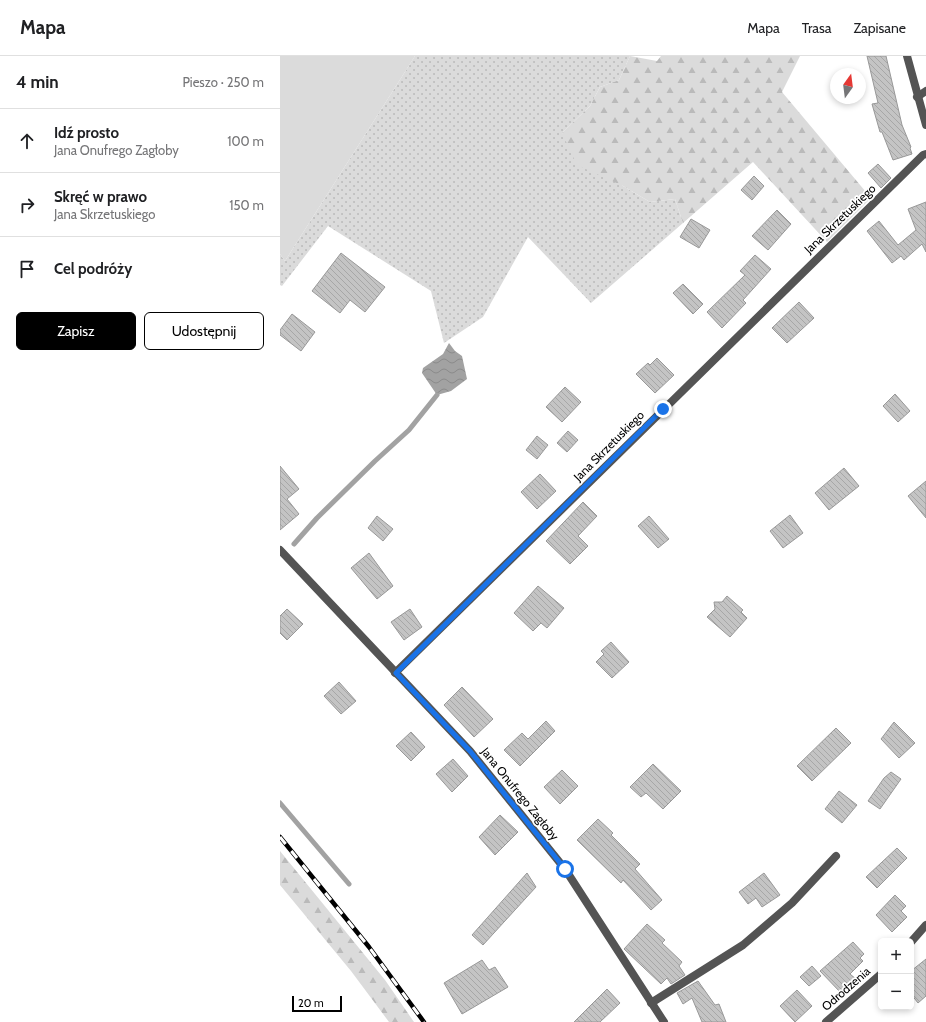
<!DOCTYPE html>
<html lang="pl">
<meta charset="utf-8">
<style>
:root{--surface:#fff;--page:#f6f6f6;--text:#202124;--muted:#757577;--line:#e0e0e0;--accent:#000}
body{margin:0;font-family:Cabin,sans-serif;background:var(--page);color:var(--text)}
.controls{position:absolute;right:12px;bottom:12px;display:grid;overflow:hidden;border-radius:6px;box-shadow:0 2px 6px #0003}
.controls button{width:36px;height:36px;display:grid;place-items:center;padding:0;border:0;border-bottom:1px solid var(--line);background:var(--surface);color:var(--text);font:20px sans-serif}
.compass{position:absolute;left:550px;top:12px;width:36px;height:36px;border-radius:50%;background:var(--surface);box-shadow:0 2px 6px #0003;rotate:14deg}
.scale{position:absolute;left:12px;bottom:10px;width:50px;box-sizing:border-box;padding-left:4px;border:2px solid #000;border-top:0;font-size:11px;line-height:14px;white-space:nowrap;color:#000;-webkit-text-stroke:3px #fff;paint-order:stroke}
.stop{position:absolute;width:12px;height:12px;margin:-9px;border:3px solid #1a73e8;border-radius:50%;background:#fff}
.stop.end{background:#1a73e8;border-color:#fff;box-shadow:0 1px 4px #0008}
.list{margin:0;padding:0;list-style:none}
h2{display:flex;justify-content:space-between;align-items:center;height:52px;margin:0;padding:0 16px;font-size:17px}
h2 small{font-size:13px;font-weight:400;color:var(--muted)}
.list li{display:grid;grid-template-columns:26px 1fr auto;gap:12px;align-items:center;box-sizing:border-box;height:64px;padding:0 16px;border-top:1px solid var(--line)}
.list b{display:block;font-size:15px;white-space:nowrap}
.list p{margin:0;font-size:13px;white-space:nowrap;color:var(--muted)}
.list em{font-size:13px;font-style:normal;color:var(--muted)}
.actions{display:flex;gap:8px;padding:12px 16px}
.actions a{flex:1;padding:9px 0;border:1px solid var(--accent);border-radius:6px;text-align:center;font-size:14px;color:var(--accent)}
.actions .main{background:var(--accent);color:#fff}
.icon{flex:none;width:22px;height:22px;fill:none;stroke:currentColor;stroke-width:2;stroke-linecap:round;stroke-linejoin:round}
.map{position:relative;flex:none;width:646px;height:966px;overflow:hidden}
header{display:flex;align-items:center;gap:24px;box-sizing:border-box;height:56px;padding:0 20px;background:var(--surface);border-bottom:1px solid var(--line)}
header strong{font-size:19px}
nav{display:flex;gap:22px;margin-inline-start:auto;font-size:14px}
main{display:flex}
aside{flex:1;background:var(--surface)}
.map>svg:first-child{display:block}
.grass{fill:url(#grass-dots)}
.forest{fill:url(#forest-firs)}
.garden{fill:#dbdbdb}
.water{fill:url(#water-waves)}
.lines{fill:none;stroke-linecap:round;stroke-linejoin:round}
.stream{stroke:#a2a2a2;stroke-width:5}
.building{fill:url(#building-back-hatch);stroke:#989898}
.minor{stroke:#545454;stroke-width:8}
.tertiary{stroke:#545454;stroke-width:8}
.rail-casing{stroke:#000;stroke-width:4.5}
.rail{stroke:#fff;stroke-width:3;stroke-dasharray:9;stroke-linecap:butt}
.route{stroke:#1a73e8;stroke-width:5}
.labels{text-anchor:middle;stroke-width:3.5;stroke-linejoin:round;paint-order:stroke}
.street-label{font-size:12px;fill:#000;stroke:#fff}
</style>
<header>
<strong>Mapa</strong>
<nav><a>Mapa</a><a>Trasa</a><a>Zapisane</a></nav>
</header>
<main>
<aside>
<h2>4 min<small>Pieszo · 250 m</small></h2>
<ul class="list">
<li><svg class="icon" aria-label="ahead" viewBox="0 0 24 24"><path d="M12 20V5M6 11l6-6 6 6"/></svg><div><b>Idź prosto</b><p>Jana Onufrego Zagłoby</p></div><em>100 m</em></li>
<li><svg class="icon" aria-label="right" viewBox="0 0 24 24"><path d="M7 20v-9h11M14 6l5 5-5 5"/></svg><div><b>Skręć w prawo</b><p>Jana Skrzetuskiego</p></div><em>150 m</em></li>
<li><svg class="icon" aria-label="arrive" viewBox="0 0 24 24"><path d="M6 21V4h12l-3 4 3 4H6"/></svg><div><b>Cel podróży</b></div></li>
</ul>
<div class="actions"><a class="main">Zapisz</a><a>Udostępnij</a></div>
</aside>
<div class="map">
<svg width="646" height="966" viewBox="0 0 646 966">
<defs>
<pattern id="grass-dots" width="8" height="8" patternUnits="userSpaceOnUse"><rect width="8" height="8" fill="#dbdbdb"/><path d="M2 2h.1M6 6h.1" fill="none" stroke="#bababa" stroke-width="1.8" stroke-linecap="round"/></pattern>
<pattern id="forest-firs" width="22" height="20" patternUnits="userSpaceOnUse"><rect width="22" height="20" fill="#dbdbdb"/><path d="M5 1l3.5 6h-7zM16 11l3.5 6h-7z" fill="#bababa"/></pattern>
<pattern id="water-waves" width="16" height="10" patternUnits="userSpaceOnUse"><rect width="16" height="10" fill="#a2a2a2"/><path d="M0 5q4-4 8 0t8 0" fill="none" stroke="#8a8a8a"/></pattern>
<pattern id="building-back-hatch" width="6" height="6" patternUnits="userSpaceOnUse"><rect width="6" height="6" fill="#c4c4c4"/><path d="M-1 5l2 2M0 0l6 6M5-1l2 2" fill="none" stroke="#a7a7a7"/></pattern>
</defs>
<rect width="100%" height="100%" fill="#fff"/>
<polygon class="grass" points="135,0 350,0 339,24 320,31 310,50 282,77 343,130 370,146 395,143 403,167 311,247 248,181 203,261 164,287 151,235 48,170 2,230 0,229 0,198 5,205"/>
<g class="forest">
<polygon points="350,0 377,5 381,0 520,0 502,36 591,142 547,186 473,106 403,167 395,143 370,146 343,130 297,109 282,77 310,50 320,31 339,24"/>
<polygon points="0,795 105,924 134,966 109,966 71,915 0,829"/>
</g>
<polygon class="garden" points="0,0 135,0 5,205 0,198"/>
<polygon class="water" points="169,287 175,295 182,300 187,323 171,335 157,339 142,317 143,312 163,298"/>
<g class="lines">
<g class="stream">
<polyline points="14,488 37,462 95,405 129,374 157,339"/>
<polyline points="0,747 69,828"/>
</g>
</g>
<g class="building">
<polygon points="587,0 606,0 622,69 631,91 630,92 632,98 613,104 602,76 600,76 592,48 598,47"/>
<polygon points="598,108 611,122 601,132 588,117"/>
<polygon points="474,120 484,130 472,144 461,134"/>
<polygon points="646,146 646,196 642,188 624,204 621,200 612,207 587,175 599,165 618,189 636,174 628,153"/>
<polygon points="497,154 511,168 488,194 472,180"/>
<polygon points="411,163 430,174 419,192 400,181"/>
<polygon points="61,197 105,231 85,256 70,244 60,257 32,235"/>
<polygon points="475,199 491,213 463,244 466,247 442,272 427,256 465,219 460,215"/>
<polygon points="403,228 423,248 413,258 393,237"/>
<polygon points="519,246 534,262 507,287 492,272"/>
<polygon points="12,258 35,276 21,295 0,279 0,274"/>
<polygon points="377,302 394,319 375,337 356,318 368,307 370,309"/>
<polygon points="285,331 301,346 282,366 266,351"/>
<polygon points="615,338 630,355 618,366 603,350"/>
<polygon points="288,375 298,384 287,396 277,387"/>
<polygon points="257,380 268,389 257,403 246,394"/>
<polygon points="0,410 19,433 7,443 19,458 0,474"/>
<polygon points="564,412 579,430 549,454 535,437"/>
<polygon points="260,418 276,435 257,453 241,436"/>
<polygon points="646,425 646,462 628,440"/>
<polygon points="303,446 317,460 298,480 308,490 290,508 266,485"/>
<polygon points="510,459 523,477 503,492 490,475"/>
<polygon points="97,460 113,473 103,485 88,472"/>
<polygon points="369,460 389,483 378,492 358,470"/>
<polygon points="89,497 113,530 97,543 71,512"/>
<polygon points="258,530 284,552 267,572 261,567 253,575 234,557"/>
<polygon points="447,540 463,554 461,556 467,562 450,581 427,561 435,553 434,546 442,546"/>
<polygon points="7,553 23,568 7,584 0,577 0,560"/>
<polygon points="130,553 142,571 124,584 111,566"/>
<polygon points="331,586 349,606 332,622 316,606 324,598 321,595"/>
<polygon points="59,626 76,645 61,658 44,640"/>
<polygon points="182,631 213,663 194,681 164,649"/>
<polygon points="266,665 275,675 240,710 224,694 242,677 248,683"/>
<polygon points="614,666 635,687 619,702 601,683"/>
<polygon points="556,672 571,687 532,725 517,710"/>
<polygon points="131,676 145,691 131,705 116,690"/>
<polygon points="173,703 188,720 172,736 156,718"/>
<polygon points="373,708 401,735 383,753 366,737 361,741 350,731"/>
<polygon points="282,714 298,730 280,748 264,731"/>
<polygon points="611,716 621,723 600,753 588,745 604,722"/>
<polygon points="559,735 577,749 562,767 545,753"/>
<polygon points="220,759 238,776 215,799 199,781"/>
<polygon points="318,763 333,777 331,779 360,808 355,813 382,844 371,854 343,824 341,827 297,784"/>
<polygon points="617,792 627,802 597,832 586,821"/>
<polygon points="247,817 256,831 203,889 192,879"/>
<polygon points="484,817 500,839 482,851 476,842 468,848 459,836"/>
<polygon points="615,839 626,850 621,855 627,861 612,876 596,859"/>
<polygon points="367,868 385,884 382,887 402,906 399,910 405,919 391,928 387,922 381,928 344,893"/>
<polygon points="573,886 584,898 580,902 583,905 570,918 576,923 561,937 540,915"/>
<polygon points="646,903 646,940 638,947 631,938 631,915"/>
<polygon points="202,904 209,914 215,911 228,931 182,958 164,927"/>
<polygon points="532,910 541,920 529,930 520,921"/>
<polygon points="418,925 435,949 439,948 446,966 422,966 412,942 403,948 397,937"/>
<polygon points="327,933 340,947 320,966 294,966"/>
<polygon points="517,934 532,950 515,966 500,950"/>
</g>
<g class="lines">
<g class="minor">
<polyline points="637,41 646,35"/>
<polyline points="0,494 190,695 285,813 384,966"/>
<polyline points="115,617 643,99 646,98"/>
<polyline points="631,886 646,869"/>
<polyline points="371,947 463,889 512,847 556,800"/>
<polyline points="546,966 601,918"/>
</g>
<polyline class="tertiary" points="627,0 646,69"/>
<g class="rail-casing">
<polyline id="rail" points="0,781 89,891 144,966"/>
</g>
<use href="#rail" class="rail"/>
</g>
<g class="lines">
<polyline class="route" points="285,813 190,695 116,617 383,353"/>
</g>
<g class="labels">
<g class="street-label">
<text transform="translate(560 163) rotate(-44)" y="4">Jana Skrzetuskiego</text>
<text transform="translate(329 390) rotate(-45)" y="4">Jana Skrzetuskiego</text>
<text transform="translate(240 738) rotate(51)" y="4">Jana Onufrego Zagłoby</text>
<text transform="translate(566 933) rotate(-41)" y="4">Odrodzenia</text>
</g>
</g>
</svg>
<div class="controls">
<button>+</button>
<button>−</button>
</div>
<svg class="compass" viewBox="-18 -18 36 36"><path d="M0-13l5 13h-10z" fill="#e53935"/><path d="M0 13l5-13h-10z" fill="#757577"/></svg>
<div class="scale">20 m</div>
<div class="stop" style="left:285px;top:813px"></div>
<div class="stop end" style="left:383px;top:353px"></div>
</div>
</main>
